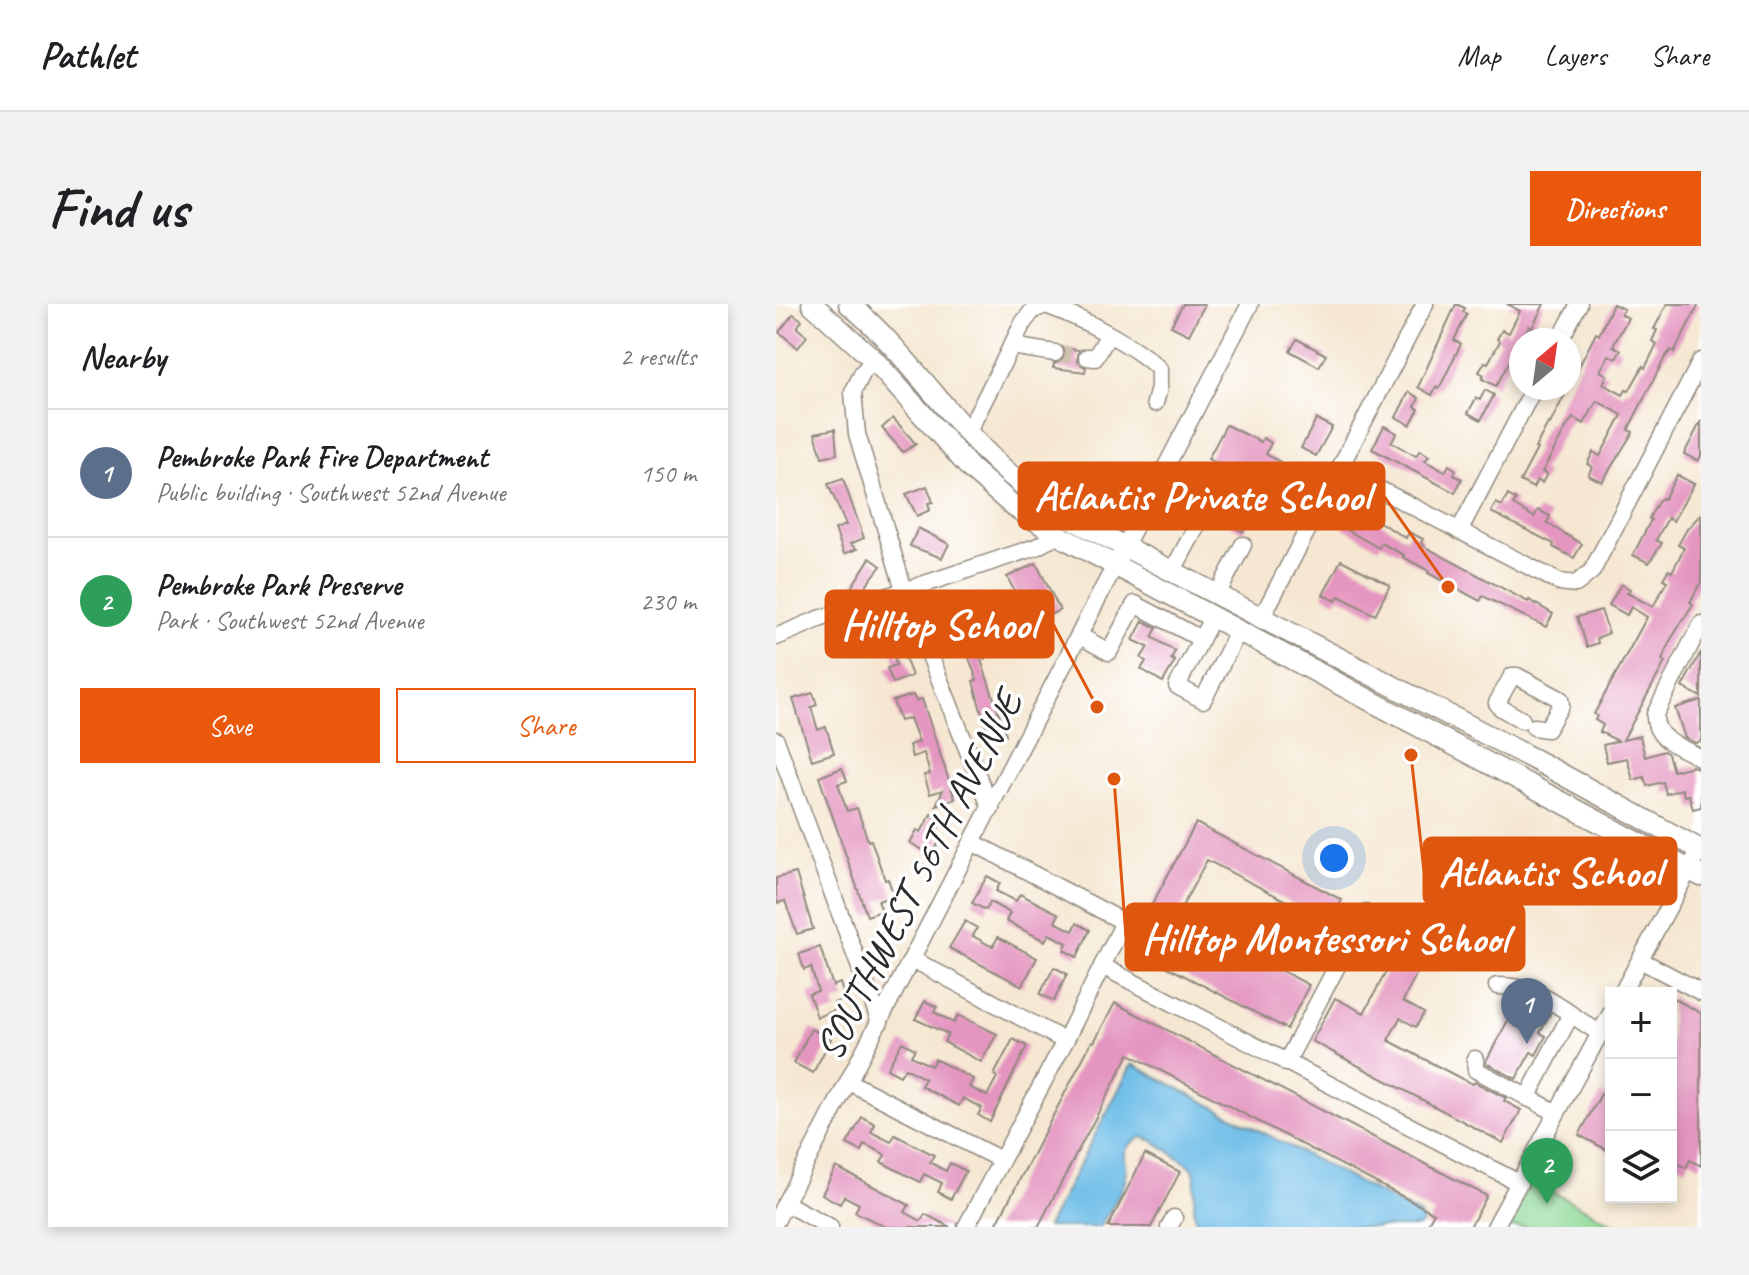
<!DOCTYPE html>
<meta charset="utf-8">
<style>
:root{--surface:#fff;--page:#f2f2f2;--text:#202124;--muted:#757577;--line:#e0e0e0;--accent:#ea580c}
body{margin:0;font-family:Caveat,sans-serif;background:var(--page);color:var(--text)}
.controls{position:absolute;right:24px;bottom:24px;display:grid;overflow:hidden;border-radius:0px;box-shadow:0 4px 12px #0003}
.controls button{width:72px;height:72px;display:grid;place-items:center;padding:0;border:0;border-bottom:2px solid var(--line);background:var(--surface);color:var(--text);font:40px sans-serif}
.compass{position:absolute;left:733px;top:24px;width:72px;height:72px;border-radius:50%;background:var(--surface);box-shadow:0 4px 12px #0003;rotate:29deg}
.you{position:absolute;left:558px;top:554px;width:28px;height:28px;margin:-20px;border:6px solid #fff;border-radius:50%;background:#1a73e8;box-shadow:0 0 0 12px #1a73e833}
.badge{display:grid;place-items:center;width:52px;height:52px;border-radius:50%;background:var(--accent);color:#fff;font-size:26px;font-weight:700}
.pin{position:absolute;translate:-50% -66px;filter:drop-shadow(0 2px 4px #0008)}
.pin::after{content:'';position:absolute;top:42px;width:28px;height:24px;background:inherit;clip-path:polygon(0 0,100% 0,50% 100%)}
.list{margin:0;padding:0;list-style:none}
h2{display:flex;justify-content:space-between;align-items:center;height:104px;margin:0;padding:0 32px;font-size:34px}
h2 small{font-size:26px;font-weight:400;color:var(--muted)}
.list li{display:grid;grid-template-columns:52px 1fr auto;gap:24px;align-items:center;box-sizing:border-box;height:128px;padding:0 32px;border-top:2px solid var(--line)}
.list b{display:block;font-size:30px;white-space:nowrap}
.list p{margin:0;font-size:26px;white-space:nowrap;color:var(--muted)}
.list em{font-size:26px;font-style:normal;color:var(--muted)}
.actions{display:flex;gap:16px;padding:24px 32px}
.actions a{flex:1;padding:18px 0;border:2px solid var(--accent);border-radius:0px;text-align:center;font-size:28px;color:var(--accent)}
.actions .main{background:var(--accent);color:#fff}
.icon{flex:none;width:44px;height:44px;fill:none;stroke:currentColor;stroke-width:2;stroke-linecap:round;stroke-linejoin:round}
.map{position:relative;flex:none;width:925px;height:923px;overflow:hidden;border-radius:0px}
header{display:flex;align-items:center;gap:48px;box-sizing:border-box;height:112px;padding:0 40px;background:var(--surface);border-bottom:2px solid var(--line)}
header strong{font-size:38px}
nav{display:flex;gap:44px;margin-inline-start:auto;font-size:28px}
.intro{display:flex;align-items:center;justify-content:space-between;box-sizing:border-box;height:192px;padding:0 48px}
h1{margin:0;font-size:56px}
.button{padding:20px 36px;border-radius:0px;background:var(--accent);color:#fff;font-size:28px;font-weight:700}
main{display:flex;gap:48px;padding:0 48px}
aside{flex:1;background:var(--surface);border-radius:0px;box-shadow:0 4px 12px #0003}
.map>svg:first-child{display:block}
.green{fill:#8cd895;stroke:#5c8260;stroke-width:2}
.water{fill:#6dbde8;stroke:#4c748a;stroke-width:2}
.building{fill:#e495c0}
.lines{fill:none;stroke-linecap:round;stroke-linejoin:round}
.minor-tunnel{stroke:#cdc1b0;stroke-width:16;stroke-dasharray:16 8;stroke-linecap:butt}
.minor-casing{stroke:#90897e;stroke-width:19}
.major-casing{stroke:#90897e;stroke-width:23}
.minor{stroke:#fff;stroke-width:16}
.major{stroke:#fff;stroke-width:20}
.labels{text-anchor:middle;stroke-width:7;stroke-linejoin:round;paint-order:stroke}
.street-label{font-size:40px;fill:#2b2b2b;stroke:#fff}
.leader{fill:none;stroke:#df570e;stroke-width:3}
.callout-dot{fill:#df570e;stroke:#fff;stroke-width:3}
.callout{fill:#df570e;stroke:#df570e;stroke-width:3}
.callout-label{font-size:42px;text-anchor:middle;font-weight:bold;fill:#fff}
</style>
<header>
<strong>Pathlet</strong>
<nav><a>Map</a><a>Layers</a><a>Share</a></nav>
</header>
<div class="intro"><h1>Find us</h1><a class="button">Directions</a></div>
<main>
<aside>
<h2>Nearby<small>2 results</small></h2>
<ul class="list">
<li><span class="badge" style="background:#5c6f8a">1</span><div><b>Pembroke Park Fire Department</b><p>Public building · Southwest 52nd Avenue</p></div><em>150 m</em></li>
<li><span class="badge" style="background:#2e9e5b">2</span><div><b>Pembroke Park Preserve</b><p>Park · Southwest 52nd Avenue</p></div><em>230 m</em></li>
</ul>
<div class="actions"><a class="main">Save</a><a>Share</a></div>
</aside>
<div class="map">
<svg width="925" height="923" viewBox="0 0 925 923">
<rect width="100%" height="100%" fill="#fff"/>
<filter id="ink" filterUnits="userSpaceOnUse"><feTurbulence type="fractalNoise" baseFrequency=".0125" numOctaves="2"/><feDisplacementMap in="SourceGraphic" scale="16" xChannelSelector="R" yChannelSelector="G"/><feConvolveMatrix kernelMatrix="1 2 1 2 8 2 1 2 1" color-interpolation-filters="sRGB"/></filter>
<filter id="wash" filterUnits="userSpaceOnUse"><feTurbulence type="fractalNoise" baseFrequency=".006" numOctaves="4" result="noise"/><feDisplacementMap in="SourceGraphic" scale="32" xChannelSelector="R" yChannelSelector="G"/><feGaussianBlur stdDeviation="1.8" result="paint"/><feColorMatrix in="noise" values="0 0 0 0 0 0 0 0 0 0 0 0 0 0 0 0 0 1.4 0 .05"/><feComposite in="paint" operator="in"/></filter>
<g filter="url(#wash)">
<rect width="100%" height="100%" fill="#f5e7d1"/>
<polygon class="green" points="755,877 844,923 731,923"/>
<path class="water" d="M356,760L643,910L647,917L644,923H422L418,908L419,871L416,863L376,836L365,833C337,849 355,854 349,877C345,892 331,909 324,923H271Z"/>
<g id="blocks">
<g class="building">
<polygon points="407,0 429,0 413,31 395,22"/>
<polygon points="680,0 689,4 687,8 691,10 678,36 685,40 663,85 660,83 656,91 642,83"/>
<polygon points="731,0 768,0 756,24 753,22 720,82 706,75 708,71 703,68 709,58 712,59 724,37 721,35 726,26 733,29 744,7"/>
<polygon points="837,0 848,5 845,10 852,14 837,42 845,46 840,55 833,51 824,67 831,71 827,80 847,91 850,86 853,87 867,62 869,64 881,40 876,37 881,26 878,25 891,0 923,0 898,48 895,46 889,53 852,126 857,128 826,178 812,171 816,163 811,160 817,148 824,152 846,111 821,97 808,120 797,114 791,122 766,168 771,170 766,179 761,176 757,184 744,177 761,145 759,144 772,119 774,120 820,29 823,31"/>
<polygon points="17,10 26,16 21,24 31,32 22,44 3,28"/>
<polygon points="521,35 550,51 543,63 514,47"/>
<polygon points="288,44 303,46 301,57 310,64 309,68 277,64 278,60 288,55"/>
<polygon points="709,86 718,91 705,116 692,109 700,94 704,96"/>
<polygon points="633,88 643,94 639,103 643,105 634,121 620,113"/>
<polygon points="117,114 140,140 127,148 106,124"/>
<polygon points="540,115 556,123 540,152 525,144"/>
<polygon points="925,117 925,152 922,157 908,150"/>
<polygon points="450,121 485,138 487,134 495,139 490,150 504,158 496,176 472,165 467,173 432,155"/>
<polygon points="608,122 621,129 615,138 640,152 644,146 653,152 649,157 669,168 673,161 680,166 678,171 686,175 679,189 596,145"/>
<polygon points="59,125 61,150 46,153 39,129"/>
<polygon points="901,171 918,180 897,217 892,214 880,236 886,239 873,259 857,251 875,216 873,214 882,198 886,194 888,195"/>
<polygon points="67,175 88,234 74,240 81,245 68,250 59,225 70,221 52,180"/>
<polygon points="459,180 480,191 474,204 478,206 467,228 434,211 445,189 453,193"/>
<polygon points="151,182 157,198 152,199 154,206 141,212 130,190"/>
<polygon points="732,191 740,196 737,201 758,213 762,206 774,212 771,219 806,240 798,254 777,243 778,240 715,208 720,199 726,202"/>
<polygon points="570,198 630,234 633,228 647,235 645,239 651,244 752,298 753,296 777,310 770,323 707,292 704,297 652,269 653,267 627,253 628,251 605,239 603,244 559,219"/>
<polygon points="925,210 925,278 914,298 917,300 894,337 886,356 889,358 847,436 864,432 869,453 888,447 892,450 897,467 916,462 922,464 925,475 925,503 917,505 913,491 908,492 906,485 890,490 887,478 871,482 868,473 857,476 851,454 831,458 827,441 842,437 824,428 827,421 819,416 821,412 818,410 871,313 855,303 851,311 833,301 845,280 854,285 851,289 877,303 891,277 887,275 892,266 896,268 908,244 902,241 911,225"/>
<polygon points="142,224 173,240 166,254 134,242"/>
<polygon points="94,254 105,262 83,290 75,284"/>
<polygon points="565,256 614,281 599,311 563,292 560,297 547,291"/>
<polygon points="260,259 284,306 259,318 248,295 244,297 231,273"/>
<polygon points="825,306 833,329 821,334 822,339 811,343 801,313"/>
<polygon points="367,317 381,324 376,333 399,347 395,355 399,357 387,378 365,365 370,357 365,354 372,343 357,336"/>
<polygon points="96,319 128,332 120,353 128,351 136,372 117,379 111,364 120,361 116,343 91,329"/>
<polygon points="200,332 202,336 207,334 212,347 206,349 209,355 205,356 230,431 216,436 207,414 197,377 201,376 187,337"/>
<polygon points="925,348 925,393 906,383"/>
<polygon points="37,389 41,401 35,403 42,426 50,423 58,449 36,456 17,395"/>
<polygon points="137,391 140,397 146,395 179,495 160,501 167,486 154,490 148,471 154,470 148,449 136,453 133,441 143,438 134,414 124,417 117,397"/>
<polygon points="925,396 925,437 919,439 909,434 899,404"/>
<polygon points="66,464 71,477 62,480 71,507 81,504 92,537 95,536 109,576 112,575 118,592 102,597 106,607 91,612 43,473"/>
<polygon points="155,510 166,516 160,529 166,532 156,551 134,539 141,526 145,528"/>
<polygon points="420,519 566,596 547,632 556,647 543,655 541,651 536,654 528,641 533,638 527,628 547,616 431,556 401,612 533,681 511,725 353,643"/>
<polygon points="20,569 37,625 21,630 9,597 2,599 0,594 0,574"/>
<polygon points="211,572 224,579 220,587 240,597 244,590 283,610 279,618 297,627 301,619 314,626 301,653 288,646 291,639 273,630 269,637 230,617 234,609 214,598 210,606 196,599"/>
<polygon points="189,617 201,624 197,632 213,641 217,642 222,633 261,654 246,682 173,644"/>
<polygon points="610,618 654,642 627,697 648,709 640,723 624,714 612,736 686,775 697,780 699,778 730,794 728,797 745,806 727,839 536,737 559,694 588,709 618,653 597,642"/>
<polygon points="44,643 57,682 64,679 69,695 58,699 60,706 41,713 33,690 42,687 35,663 28,666 23,650"/>
<polygon points="278,663 291,670 278,697 264,690"/>
<polygon points="895,693 925,709 925,862 914,856 910,864 895,856"/>
<polygon points="743,696 774,710 764,729 770,732 760,751 755,748 740,775 710,759 710,757"/>
<polygon points="149,697 161,703 158,708 178,719 182,711 221,730 205,758 168,738 172,730 139,715"/>
<polygon points="339,699 711,892 694,923 650,923 658,909 353,750 262,923 219,923 316,737 318,738"/>
<polygon points="35,725 55,735 37,769 18,759"/>
<polygon points="237,735 251,742 214,818 202,811 206,804 187,794 183,802 158,789 145,782 149,775 133,766 129,764 124,772 111,765 126,738 139,745 135,752 155,762 159,755 197,775 193,783 211,792 221,773 218,771"/>
<polygon points="835,780 835,848 803,831 825,790 828,792"/>
<polygon points="86,813 99,820 95,828 115,838 119,831 158,851 154,858 170,867 174,859 190,867 175,895 162,888 166,879 148,870 144,878 105,858 109,851 105,848 88,840 85,847 71,840"/>
<polygon points="369,850 404,868 375,923 332,923"/>
<polygon points="60,863 133,901 129,908 145,917 149,910 174,923 110,923 79,908 83,900 68,892 64,900 46,890"/>
</g>
</g>
</g>
<g filter="url(#ink)">
<use href="#blocks" fill-opacity="0" stroke="#90897e" stroke-width="2"/>
<g class="lines">
<polyline class="minor-tunnel" points="279,49 311,53"/>
<g class="minor-casing">
<g id="minor">
<polyline points="784,36 803,0"/>
<polyline points="235,42 279,49"/>
<polyline points="311,53 319,54 332,32"/>
<polyline points="98,56 87,68 77,88 81,130 128,286 215,505"/>
<path d="M192,128L247,19L257,6L270,1C303,13 359,41 383,65V84L379,99"/>
<polyline points="564,165 783,278 800,280 816,267 925,57"/>
<polyline points="683,227 758,84"/>
<polyline points="396,268 424,216"/>
<polyline points="441,291 467,241"/>
<polyline points="436,314 401,382 427,396 462,328"/>
<polyline points="485,315 649,0"/>
<path d="M925,320L879,410C877,436 905,443 925,454"/>
<polyline points="304,332 333,348 359,300 425,335"/>
<polyline points="0,333 43,315 260,243 282,231"/>
<polyline points="746,416 725,404 721,399 736,372 741,372 784,395 785,401 771,425 758,423"/>
<polyline points="0,436 104,718"/>
<polyline points="136,655 289,737"/>
<polyline points="864,656 925,688"/>
<polyline points="326,662 743,879"/>
<path d="M721,682C765,681 789,709 824,729"/>
<polyline points="846,689 924,545"/>
<polyline points="699,755 700,766 781,809"/>
<polyline points="510,759 589,609"/>
<polyline points="73,778 225,856"/>
<polyline points="751,794 794,712"/>
<polyline points="9,899 54,923"/>
<polyline points="0,917 474,0"/>
<polyline points="190,923 289,737 348,618 196,538"/>
<polyline points="393,923 398,914"/>
<polyline points="719,923 835,709"/>
</g>
</g>
<g class="major-casing">
<g id="major">
<polyline points="36,0 98,56 194,164 236,201 282,231 925,572"/>
<path d="M73,0C124,42 161,98 208,146C231,170 257,190 284,209L765,459L925,546"/>
</g>
</g>
<use href="#minor" class="minor"/>
<use href="#major" class="major"/>
</g>
</g>
<g class="labels">
<g class="street-label">
<text transform="translate(142 571) rotate(-63)" y="14">SOUTHWEST 56TH AVENUE</text>
</g>
</g>
<path class="leader" d="M672 283L608 192M321 403L277 320M635 451L648 567M338 475L350 633"/>
<g class="callout-dot">
<circle cx="672" cy="283" r="8"/>
<circle cx="321" cy="403" r="8"/>
<circle cx="635" cy="451" r="8"/>
<circle cx="338" cy="475" r="8"/>
</g>
<g class="callout">
<rect x="243" y="159" width="365" height="66" rx="8"/>
<rect x="50" y="287" width="227" height="66" rx="8"/>
<rect x="648" y="534" width="252" height="66" rx="8"/>
<rect x="350" y="600" width="398" height="66" rx="8"/>
</g>
<g class="callout-label">
<text x="426" y="206">Atlantis Private School</text>
<text x="163" y="334">Hilltop School</text>
<text x="774" y="582">Atlantis School</text>
<text x="549" y="648">Hilltop Montessori School</text>
</g>
</svg>
<div class="controls">
<button>+</button>
<button>−</button>
<button><svg class="icon" aria-label="layers" viewBox="0 0 24 24"><path d="M12 4l9 5-9 5-9-5zM3 14l9 5 9-5"/></svg></button>
</div>
<svg class="compass" viewBox="-18 -18 36 36"><path d="M0-13l5 13h-10z" fill="#e53935"/><path d="M0 13l5-13h-10z" fill="#757577"/></svg>
<div class="you"></div>
<div class="pin badge" style="left:751px;top:740px;background:#5c6f8a">1</div>
<div class="pin badge" style="left:771px;top:900px;background:#2e9e5b">2</div>
</div>
</main>
